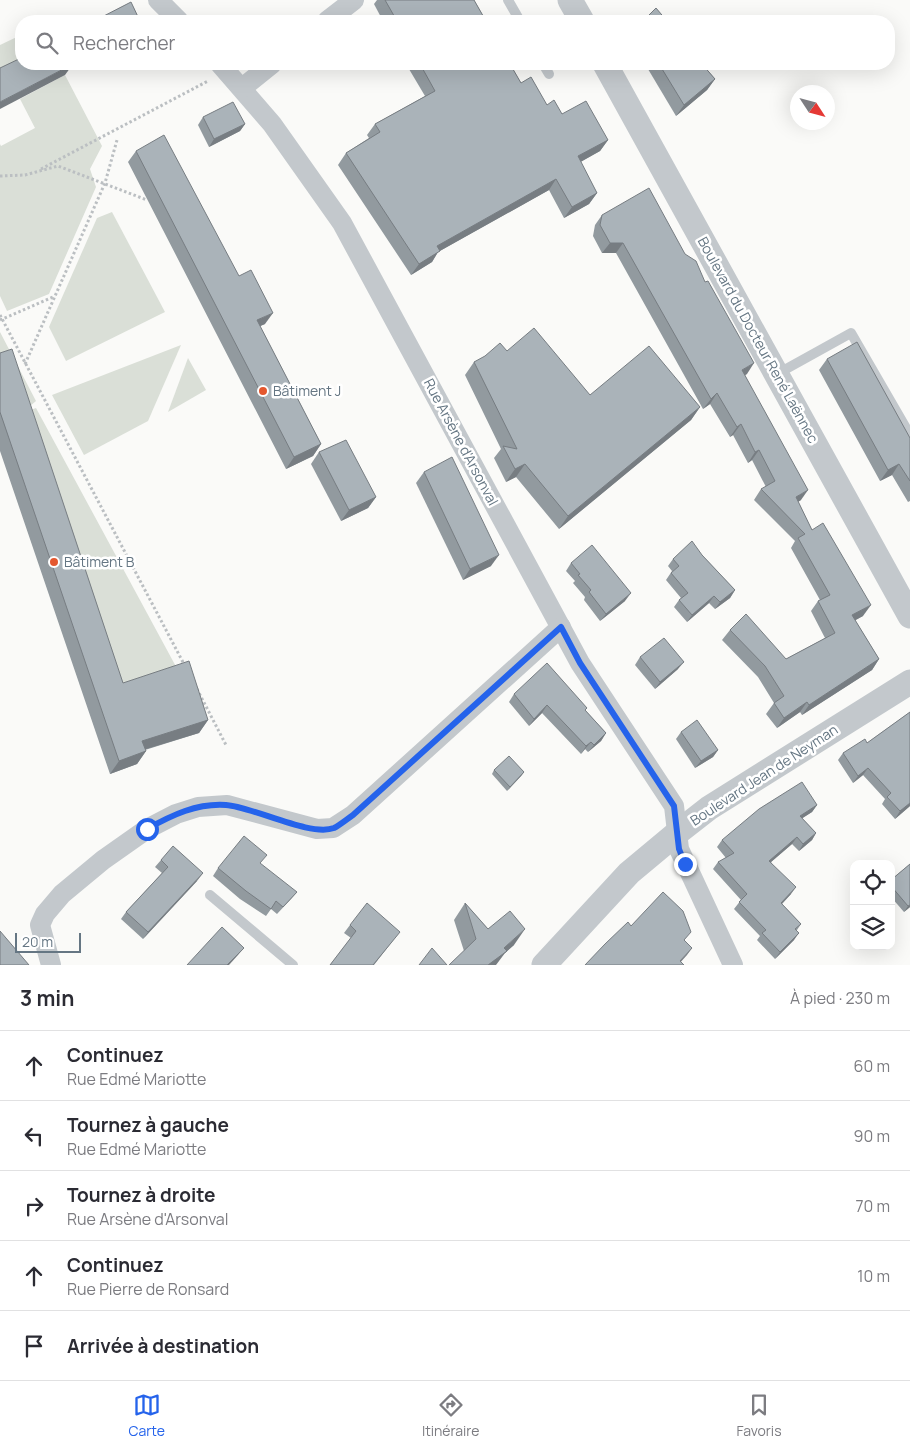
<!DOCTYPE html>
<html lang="fr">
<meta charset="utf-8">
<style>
:root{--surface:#fff;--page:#f7f7f7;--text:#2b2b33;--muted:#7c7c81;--line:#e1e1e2;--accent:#2563eb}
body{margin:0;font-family:Manrope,sans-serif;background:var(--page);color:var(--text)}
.controls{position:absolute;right:15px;bottom:15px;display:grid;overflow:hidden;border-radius:10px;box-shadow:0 5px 20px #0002}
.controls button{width:45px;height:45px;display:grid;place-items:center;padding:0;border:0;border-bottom:1px solid var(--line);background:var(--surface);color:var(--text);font:25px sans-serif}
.compass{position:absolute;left:790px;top:85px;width:45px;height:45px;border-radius:50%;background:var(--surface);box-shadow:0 5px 20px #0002;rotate:126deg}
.scale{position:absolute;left:15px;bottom:12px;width:66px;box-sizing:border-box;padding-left:5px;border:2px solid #657683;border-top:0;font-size:14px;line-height:18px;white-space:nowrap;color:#657683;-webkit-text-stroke:4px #fff;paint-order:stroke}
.stop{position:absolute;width:15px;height:15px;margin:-11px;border:4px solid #2563eb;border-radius:50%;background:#fff}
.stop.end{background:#2563eb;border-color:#fff;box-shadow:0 1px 5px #0008}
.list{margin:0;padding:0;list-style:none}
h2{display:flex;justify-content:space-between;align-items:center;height:65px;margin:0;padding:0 20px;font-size:21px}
h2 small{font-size:16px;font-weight:400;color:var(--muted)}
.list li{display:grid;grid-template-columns:32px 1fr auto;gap:15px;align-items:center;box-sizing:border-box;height:70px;padding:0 20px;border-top:1px solid var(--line)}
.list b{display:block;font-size:19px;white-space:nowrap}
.list p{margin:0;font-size:16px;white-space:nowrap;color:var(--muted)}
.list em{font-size:16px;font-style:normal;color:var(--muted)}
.icon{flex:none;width:28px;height:28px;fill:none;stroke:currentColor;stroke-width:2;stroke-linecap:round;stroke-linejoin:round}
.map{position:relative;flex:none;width:910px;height:965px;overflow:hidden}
.search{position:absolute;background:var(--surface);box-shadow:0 5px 20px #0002;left:15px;right:15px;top:15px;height:55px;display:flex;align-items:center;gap:12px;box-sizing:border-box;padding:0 18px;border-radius:20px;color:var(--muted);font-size:19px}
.sheet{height:415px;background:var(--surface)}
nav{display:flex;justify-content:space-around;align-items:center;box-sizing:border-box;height:70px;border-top:1px solid var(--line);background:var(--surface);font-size:14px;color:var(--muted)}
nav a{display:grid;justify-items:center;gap:2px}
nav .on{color:var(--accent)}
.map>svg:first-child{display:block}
.green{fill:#dadfd7}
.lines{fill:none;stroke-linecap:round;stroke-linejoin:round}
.path{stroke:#bbbfc2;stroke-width:3;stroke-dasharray:2.5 2.5;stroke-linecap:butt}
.service{stroke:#c3c8cc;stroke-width:10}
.minor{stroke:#c3c8cc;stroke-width:20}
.tertiary{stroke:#c3c8cc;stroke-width:25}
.wall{fill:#929a9f}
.shaded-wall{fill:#777d82}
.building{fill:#aab3b9;stroke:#777d82}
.route{stroke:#2563eb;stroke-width:6}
.poi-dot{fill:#e4572e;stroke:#fff;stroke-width:2}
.labels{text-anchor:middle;stroke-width:5;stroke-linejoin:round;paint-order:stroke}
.street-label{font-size:14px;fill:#657683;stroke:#fff}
.poi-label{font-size:14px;fill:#657683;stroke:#fff;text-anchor:start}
</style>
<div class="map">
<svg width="910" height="965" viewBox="0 0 910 965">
<rect width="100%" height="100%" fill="#fafaf8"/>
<g class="green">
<polygon points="21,35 21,64 0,76 0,45"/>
<polygon points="65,75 102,146 90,169 96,187 49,294 7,311 0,296 0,144 1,146 35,128 20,99"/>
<polygon points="112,212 165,312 66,361 49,327 97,218"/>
<polygon points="0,332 36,401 22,413 36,408 180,674 114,696 0,363"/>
<polygon points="181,345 148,421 84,455 52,395"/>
<polygon points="188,358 206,390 168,412"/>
</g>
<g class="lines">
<g class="path">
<polyline points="41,169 208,81"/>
<polyline points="0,176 25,175 58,166 147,200"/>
<polyline points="0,315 185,666"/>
<polyline points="0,320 55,296"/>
<polyline points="25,364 105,183 117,140"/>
<polyline points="197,689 226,745"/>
</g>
<g class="service">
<polyline points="508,0 520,21"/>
<polyline points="543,64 549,74"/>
<polyline points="777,374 851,333 910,435"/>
<polyline points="210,895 293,965"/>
</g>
<g class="minor">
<polyline points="158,0 179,21"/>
<polyline points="327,21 354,0"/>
<polyline points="220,64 272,124 342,223 580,663 674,806 679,849 733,965"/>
<polyline points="242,88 272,64"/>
<polyline points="51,965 40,925 45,914 62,894 103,860 147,829 176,814 198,807 227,805 317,829 333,828 353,815 561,627"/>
</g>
<g class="tertiary">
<polyline points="570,0 582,21"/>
<polyline points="605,64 910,616"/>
<polyline points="544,965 629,873 677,833 709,808 910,682"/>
</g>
</g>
<g class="wall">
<polygon points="377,0 474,0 486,21 383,21 374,4"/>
<polygon points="406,64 510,64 521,83 547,105 608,140 600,151 580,162 597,193 589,204 564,218 549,190 438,252 432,262 411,275 338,165 346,153 369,138 367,135 375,124 425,96"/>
<polygon points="645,64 702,64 715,79 707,90 676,116"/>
<polygon points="203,117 245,124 240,131 209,147 198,125"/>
<polygon points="136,151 265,324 260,326 321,444 313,456 286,469 128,162"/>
<polygon points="602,215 747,374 745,375 801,500 798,502 812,530 863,616 855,620 879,659 872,670 802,715 800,712 777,728 766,714 774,703 758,677 722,640 730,630 786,659 825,638 811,611 818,601 820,600 791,548 795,541 754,500 761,489 766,487 752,460 748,463 733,435 730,437 710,404 703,409 616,253 602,253 593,236 595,225"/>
<polygon points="507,351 590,395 700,407 691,420 559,529 516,477 506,482 494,458 501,449 465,375 474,362"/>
<polygon points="0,353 123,683 208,720 199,733 145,750 146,751 137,764 110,774 0,451"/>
<polygon points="827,359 910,438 910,501 908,502 892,475 880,481 819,370"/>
<polygon points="319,452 376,497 368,508 341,521 311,464"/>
<polygon points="424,472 491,566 463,580 416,483"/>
<polygon points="702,555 735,590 730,598 715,609 709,603 687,622 674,607 679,600 681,598 666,580 672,571 668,566 673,559"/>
<polygon points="571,563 625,601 600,621 584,600 585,597 573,583 575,581 566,571"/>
<polygon points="640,657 678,669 655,689 635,665"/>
<polygon points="514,694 587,708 585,710 606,733 601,741 588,752 585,749 581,754 542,713 529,726 509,702"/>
<polygon points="910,712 910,806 895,819 882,804 885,799 863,775 853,783 838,760 843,753 867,743"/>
<polygon points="681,732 718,750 713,757 695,768 676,739"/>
<polygon points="494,770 524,772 521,776 507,791 492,774"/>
<polygon points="817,805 812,812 802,818 816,833 812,840 799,851 792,844 771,862 791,894 782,904 801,924 797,930 794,940 775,959 757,940 760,936 734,909 741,900 713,869 718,862 726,858 717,847 722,840"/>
<polygon points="161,860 197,881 143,939 121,919 126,912 162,873 155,867"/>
<polygon points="910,864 910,907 904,912 891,897 891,880"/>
<polygon points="218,868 297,892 291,899 277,914 271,909 266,916 240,899 213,876"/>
<polygon points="465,903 488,929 514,945 505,953 464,951 454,920"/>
<polygon points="350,925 394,939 374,965 330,965 351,938 344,933"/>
</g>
<g class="shaded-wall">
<polygon points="73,64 65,75 0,109 0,102"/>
<polygon points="715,79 707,90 676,116 684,105"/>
<polygon points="245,124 240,131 209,147 214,139"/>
<polygon points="608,140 600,151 570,168 578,156"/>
<polygon points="556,179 549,190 438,252 432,262 411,275 419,264 437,246"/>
<polygon points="597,193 589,204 564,218 572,207"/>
<polygon points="610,243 623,243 616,253 602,253"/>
<polygon points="273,313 265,324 249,331 257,320"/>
<polygon points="754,363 747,374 735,380 742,370"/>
<polygon points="717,393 710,404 703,409 711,399"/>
<polygon points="700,407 691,420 559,529 568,516"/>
<polygon points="741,424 733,435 730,437 737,427"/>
<polygon points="321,444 313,456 286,469 294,457"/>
<polygon points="759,450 752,460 748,463 755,452"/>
<polygon points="525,464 516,477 506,482 515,469"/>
<polygon points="899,464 892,475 880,481 888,470"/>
<polygon points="808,490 801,500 789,507 796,497"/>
<polygon points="376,497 368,508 341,521 349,510"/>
<polygon points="499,555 491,566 463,580 470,569"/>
<polygon points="735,590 730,598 715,609 720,602"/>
<polygon points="631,593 625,601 600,621 606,614"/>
<polygon points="714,596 709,603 687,622 692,615"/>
<polygon points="871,605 863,616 845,626 852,615"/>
<polygon points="879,659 872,670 802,715 809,705"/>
<polygon points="684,662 678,669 655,689 660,682"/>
<polygon points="807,702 800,712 777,728 784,718"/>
<polygon points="547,705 542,713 529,726 534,719"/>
<polygon points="208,720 199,733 133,753 142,741"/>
<polygon points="606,733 601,741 588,752 594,745"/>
<polygon points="591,742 585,749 581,754 586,746"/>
<polygon points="718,750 713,757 695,768 701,761"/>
<polygon points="146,751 137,764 110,774 119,761"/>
<polygon points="868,768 863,775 853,783 858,776"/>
<polygon points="524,772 521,776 507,791 510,787"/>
<polygon points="910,803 910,806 895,819 900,811"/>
<polygon points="817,805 812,812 795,823 800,816"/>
<polygon points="816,833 812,840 799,851 803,844"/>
<polygon points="797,837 792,844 764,868 769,861"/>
<polygon points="203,873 197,881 143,939 148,932"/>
<polygon points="796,887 791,894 776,910 781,903"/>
<polygon points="910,905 910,907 904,912 908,906"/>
<polygon points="525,929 514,945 505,953 496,965 488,965 504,948"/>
<polygon points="799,933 794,940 775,959 780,952"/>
<polygon points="244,948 238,955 229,965 227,965"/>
<polygon points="692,948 687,955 678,965 680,961"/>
</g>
<g class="building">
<polygon points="385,0 474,0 486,21 397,21"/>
<polygon points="131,2 140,21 99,21 98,19"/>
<polygon points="656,8 667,21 643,21"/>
<polygon points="21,58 21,64 73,64 0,102 0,68"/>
<polygon points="420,64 510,64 521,83 531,77 547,105 554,100 562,114 586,101 608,140 578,156 597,193 572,207 556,179 437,246 440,251 419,264 346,153 380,132 375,124 435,91"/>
<polygon points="659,64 702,64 715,79 684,105"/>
<polygon points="233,102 245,124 214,139 203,117"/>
<polygon points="164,135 239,276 251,270 273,313 257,320 321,444 294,457 136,151"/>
<polygon points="649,188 685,254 696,261 705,282 708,281 754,363 742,370 808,490 796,497 812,530 823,523 871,605 852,615 879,659 809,705 807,702 784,718 774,703 784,696 765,666 730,630 746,614 786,659 835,633 818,601 830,595 798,538 805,534 761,489 775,481 759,450 755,452 741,424 737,427 717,393 711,399 623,243 610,243 600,225 602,215"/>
<polygon points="534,328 590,395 649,346 700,407 568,516 525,464 515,469 503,446 517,449 474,362 485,356 500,343 507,351"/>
<polygon points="857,342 910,438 910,481 899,464 888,470 827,359"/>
<polygon points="12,349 123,683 189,661 208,720 142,741 146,751 119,761 0,412 0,353"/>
<polygon points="346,440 376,497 349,510 319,452"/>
<polygon points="452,457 499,555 470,569 424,472"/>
<polygon points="692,541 702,555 735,590 720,602 714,596 692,615 679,600 688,593 671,573 679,566 673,559"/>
<polygon points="592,545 631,593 606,614 589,592 591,590 578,575 580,574 571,563"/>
<polygon points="664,638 684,662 660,682 640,657"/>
<polygon points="547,663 587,708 585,710 606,733 594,745 591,742 586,746 547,705 534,719 514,694"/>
<polygon points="910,712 910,803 900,811 887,797 891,793 868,768 858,776 843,753 865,739 867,743"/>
<polygon points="697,720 718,750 701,761 681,732"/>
<polygon points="509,756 524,772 510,787 494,770"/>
<polygon points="802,782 817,805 800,816 816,833 803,844 797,837 769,861 796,887 781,903 801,924 795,929 799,933 780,952 762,933 766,930 739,902 747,894 718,862 734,853 722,840 759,809"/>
<polygon points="244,836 267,855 260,863 297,892 283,907 276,901 271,909 246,891 218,868"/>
<polygon points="173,846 203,873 148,932 126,912 168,867 161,860"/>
<polygon points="910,864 910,905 908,906 891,886 891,880"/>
<polygon points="663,892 683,911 691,932 684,940 692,948 680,961 684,965 585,965 605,944 628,922 631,926"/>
<polygon points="367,903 400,932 373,965 330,965 356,931 350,925"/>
<polygon points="465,903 488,929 510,911 525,929 504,948 507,951 488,965 449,965 476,939"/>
<polygon points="222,927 244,948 227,965 187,965"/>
<polygon points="0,931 29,965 0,965"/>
<polygon points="432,948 447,965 419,965"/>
</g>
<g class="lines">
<path class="route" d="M147,829C172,815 197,803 226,805C254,807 310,837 334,828C340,825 347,819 353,815L561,627L580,663L674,806L679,849L685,864"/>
</g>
<g class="poi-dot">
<circle cx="263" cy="391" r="5"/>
<circle cx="54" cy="562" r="5"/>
</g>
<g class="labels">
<g class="street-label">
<text transform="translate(758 340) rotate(61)" y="5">Boulevard du Docteur René Laënnec</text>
<text transform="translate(461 442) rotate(62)" y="5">Rue Arsène d'Arsonval</text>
<text transform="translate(764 775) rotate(-33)" y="5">Boulevard Jean de Neyman</text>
</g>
<g class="poi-label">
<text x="273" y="396">Bâtiment J</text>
<text x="64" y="567">Bâtiment B</text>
</g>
</g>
</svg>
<div class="controls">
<button><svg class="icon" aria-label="locate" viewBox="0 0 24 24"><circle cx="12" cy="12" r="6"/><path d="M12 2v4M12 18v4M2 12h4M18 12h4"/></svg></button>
<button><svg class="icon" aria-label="layers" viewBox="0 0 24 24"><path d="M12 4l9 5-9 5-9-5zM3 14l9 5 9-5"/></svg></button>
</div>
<svg class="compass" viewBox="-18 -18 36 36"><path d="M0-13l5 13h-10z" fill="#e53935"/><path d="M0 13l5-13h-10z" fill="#7c7c81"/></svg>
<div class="scale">20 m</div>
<div class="stop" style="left:147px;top:829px"></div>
<div class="stop end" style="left:685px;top:864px"></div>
<div class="search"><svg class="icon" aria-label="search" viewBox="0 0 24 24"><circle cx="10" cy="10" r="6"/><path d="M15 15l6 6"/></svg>Rechercher</div>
</div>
<section class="sheet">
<h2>3 min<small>À pied · 230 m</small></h2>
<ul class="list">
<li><svg class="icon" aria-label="ahead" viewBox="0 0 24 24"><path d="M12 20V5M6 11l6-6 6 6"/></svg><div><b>Continuez</b><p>Rue Edmé Mariotte</p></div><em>60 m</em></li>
<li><svg class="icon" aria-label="left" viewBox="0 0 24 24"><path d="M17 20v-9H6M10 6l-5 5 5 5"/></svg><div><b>Tournez à gauche</b><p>Rue Edmé Mariotte</p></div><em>90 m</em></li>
<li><svg class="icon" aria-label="right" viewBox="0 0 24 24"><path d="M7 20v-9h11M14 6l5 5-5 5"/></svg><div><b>Tournez à droite</b><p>Rue Arsène d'Arsonval</p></div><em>70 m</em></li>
<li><svg class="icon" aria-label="ahead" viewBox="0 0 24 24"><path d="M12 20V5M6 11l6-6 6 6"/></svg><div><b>Continuez</b><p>Rue Pierre de Ronsard</p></div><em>10 m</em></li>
<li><svg class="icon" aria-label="arrive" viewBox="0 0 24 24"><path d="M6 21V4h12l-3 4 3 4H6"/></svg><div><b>Arrivée à destination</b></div></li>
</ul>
</section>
<nav>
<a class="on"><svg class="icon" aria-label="map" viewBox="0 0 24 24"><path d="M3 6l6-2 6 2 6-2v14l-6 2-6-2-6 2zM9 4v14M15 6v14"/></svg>Carte</a>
<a><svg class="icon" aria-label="directions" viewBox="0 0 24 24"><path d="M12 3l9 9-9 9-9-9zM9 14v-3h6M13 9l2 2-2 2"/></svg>Itinéraire</a>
<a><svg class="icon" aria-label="saved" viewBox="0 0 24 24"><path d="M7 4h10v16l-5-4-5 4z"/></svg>Favoris</a>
</nav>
